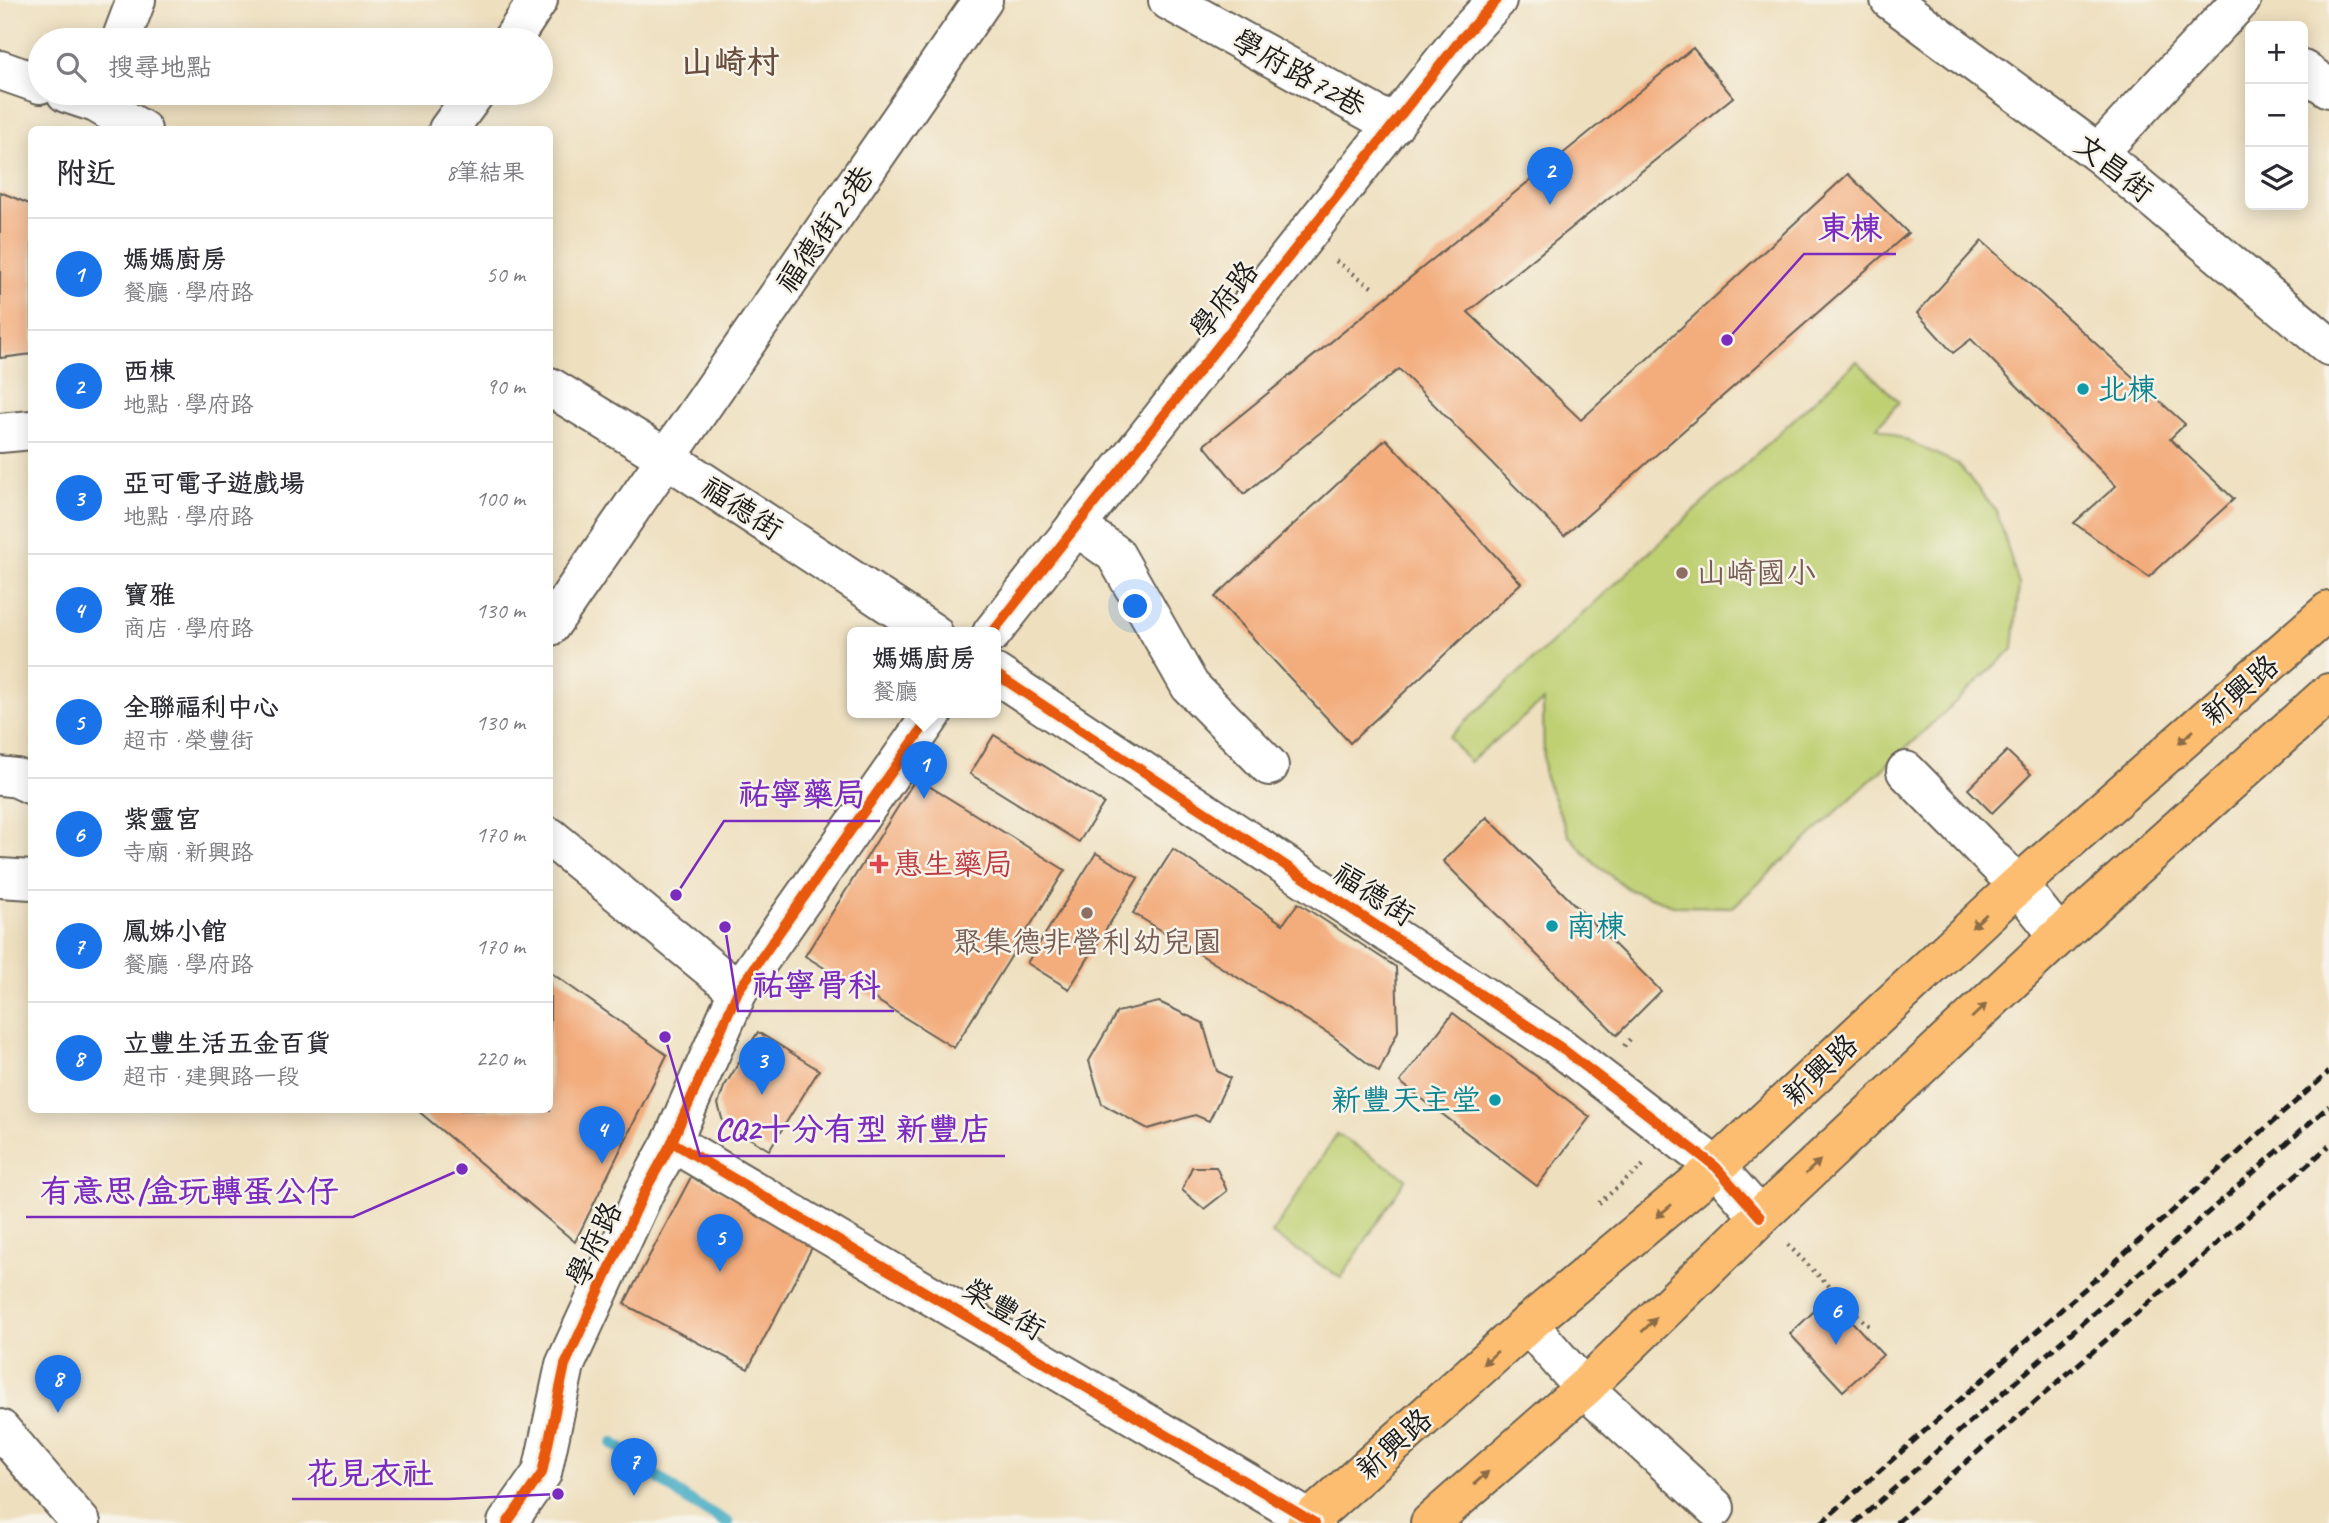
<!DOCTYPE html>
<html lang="zh-TW">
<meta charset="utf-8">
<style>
:root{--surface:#fff;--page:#f7f7f7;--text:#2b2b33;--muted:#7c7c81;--line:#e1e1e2;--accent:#1a73e8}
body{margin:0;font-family:Caveat,"LXGW WenKai TC",sans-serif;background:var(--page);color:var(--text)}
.controls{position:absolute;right:21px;top:21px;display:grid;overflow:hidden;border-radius:10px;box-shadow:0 4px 18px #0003}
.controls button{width:63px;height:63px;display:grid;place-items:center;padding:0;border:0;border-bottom:2px solid var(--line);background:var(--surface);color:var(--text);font:35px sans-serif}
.you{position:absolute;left:1136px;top:607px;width:24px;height:24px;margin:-18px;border:5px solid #fff;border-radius:50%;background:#1a73e8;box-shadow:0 0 0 10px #1a73e833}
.badge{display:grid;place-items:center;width:46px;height:46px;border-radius:50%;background:var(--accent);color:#fff;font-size:23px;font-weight:700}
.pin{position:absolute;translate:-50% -58px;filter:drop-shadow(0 2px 4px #0008)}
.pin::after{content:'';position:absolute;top:37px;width:24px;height:21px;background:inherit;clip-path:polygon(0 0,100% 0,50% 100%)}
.popup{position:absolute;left:847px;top:627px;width:154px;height:91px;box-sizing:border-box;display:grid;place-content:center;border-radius:10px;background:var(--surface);filter:drop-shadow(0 2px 5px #0005);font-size:23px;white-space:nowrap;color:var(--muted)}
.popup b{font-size:26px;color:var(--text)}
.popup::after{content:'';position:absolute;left:50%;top:100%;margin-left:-14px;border:14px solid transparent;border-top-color:var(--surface)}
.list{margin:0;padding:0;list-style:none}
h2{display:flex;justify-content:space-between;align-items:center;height:91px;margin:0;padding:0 28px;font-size:30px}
h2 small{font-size:23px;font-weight:400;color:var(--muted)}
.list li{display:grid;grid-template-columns:46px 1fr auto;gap:21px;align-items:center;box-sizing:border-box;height:112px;padding:0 28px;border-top:2px solid var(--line)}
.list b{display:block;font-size:26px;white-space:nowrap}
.list p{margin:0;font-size:23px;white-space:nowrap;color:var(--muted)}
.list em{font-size:23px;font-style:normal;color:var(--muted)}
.icon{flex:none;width:38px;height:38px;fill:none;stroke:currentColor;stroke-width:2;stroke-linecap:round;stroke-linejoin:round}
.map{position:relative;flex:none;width:2329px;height:1523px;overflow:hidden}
.search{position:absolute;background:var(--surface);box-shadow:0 4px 18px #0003;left:28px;top:28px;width:525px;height:77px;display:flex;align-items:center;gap:18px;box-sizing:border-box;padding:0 24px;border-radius:38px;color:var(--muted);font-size:26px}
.panel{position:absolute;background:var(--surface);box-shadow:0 4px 18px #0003;left:28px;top:126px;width:525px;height:987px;border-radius:10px}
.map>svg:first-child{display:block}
.green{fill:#bfd073;stroke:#6e7648;stroke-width:2}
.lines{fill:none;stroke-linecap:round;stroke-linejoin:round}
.stream{stroke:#44acc4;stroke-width:12}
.building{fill:#f3ac7c}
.minor-casing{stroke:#666055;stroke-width:42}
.major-casing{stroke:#666055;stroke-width:42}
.path{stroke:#666055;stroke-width:4.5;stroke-dasharray:2 5;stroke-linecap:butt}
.minor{stroke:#fff;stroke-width:38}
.major{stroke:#fcbd6f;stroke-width:38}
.rail{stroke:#1c1c1c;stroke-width:5;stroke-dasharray:10 5;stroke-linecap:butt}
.cycleway-casing{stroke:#f7f3e8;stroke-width:15}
.cycleway{stroke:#e8590c;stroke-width:10}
.oneway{fill:#8c6c46}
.culture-dot{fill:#0f9aa8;stroke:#f7f3e8;stroke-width:2.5}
.education-dot{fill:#8d6e63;stroke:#f7f3e8;stroke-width:2.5}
.health-dot{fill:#e0444e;stroke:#f7f3e8;stroke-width:2.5}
.labels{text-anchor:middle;stroke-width:5;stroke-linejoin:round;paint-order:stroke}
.street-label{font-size:30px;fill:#1c1c1c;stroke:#f7f3e8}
.culture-label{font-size:30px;fill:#0d838f;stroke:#f7f3e8;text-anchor:start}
.education-label{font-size:30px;fill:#785e54;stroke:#f7f3e8;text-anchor:start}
.health-label{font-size:30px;fill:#be3a42;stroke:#f7f3e8;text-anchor:start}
.quarter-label{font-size:33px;font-weight:bold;fill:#674e3e;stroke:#f7f3e8}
.leader{fill:none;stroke:#7b2cbf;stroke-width:2.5}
.callout-dot{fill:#7b2cbf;stroke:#f7f3e8;stroke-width:2.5}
.callout-label{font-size:32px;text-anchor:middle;font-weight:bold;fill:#7b2cbf;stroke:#f7f3e8;stroke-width:5;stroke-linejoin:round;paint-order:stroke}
</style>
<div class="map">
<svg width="2329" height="1523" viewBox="0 0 2329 1523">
<rect width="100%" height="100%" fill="#f7f3e8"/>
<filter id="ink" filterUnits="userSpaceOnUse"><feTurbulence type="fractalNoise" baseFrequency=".0143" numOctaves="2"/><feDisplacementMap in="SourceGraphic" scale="14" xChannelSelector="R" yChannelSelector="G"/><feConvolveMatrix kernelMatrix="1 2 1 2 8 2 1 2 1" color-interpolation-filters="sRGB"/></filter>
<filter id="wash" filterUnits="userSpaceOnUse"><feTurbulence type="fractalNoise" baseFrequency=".00686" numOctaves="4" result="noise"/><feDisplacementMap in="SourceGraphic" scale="28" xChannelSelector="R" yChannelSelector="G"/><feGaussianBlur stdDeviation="1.57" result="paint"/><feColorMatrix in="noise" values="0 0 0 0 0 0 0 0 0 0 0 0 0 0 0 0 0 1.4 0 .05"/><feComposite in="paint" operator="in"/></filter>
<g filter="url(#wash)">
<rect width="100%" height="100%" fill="#eedfbe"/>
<g class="green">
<polygon points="1857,361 1899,402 1877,427 1958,464 1997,512 2019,585 2013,649 1733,907 1676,906 1630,890 1595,864 1569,836 1544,775 1543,701 1469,762 1449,737"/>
<polygon points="1337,1134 1406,1178 1341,1278 1272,1234"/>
</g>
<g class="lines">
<polyline class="stream" points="613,1443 686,1499 728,1523"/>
</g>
<g id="blocks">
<g class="building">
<polygon points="1693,48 1733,97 1468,312 1581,420 1848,174 1908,233 1564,536 1399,369 1244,494 1204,445"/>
<polygon points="0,192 32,205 32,354 0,358"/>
<polygon points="1982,241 2185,424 2170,439 2234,499 2149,577 2074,523 2116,486 1971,339 1953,353 1917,313"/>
<polygon points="1386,439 1521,583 1350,743 1215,597"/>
<polygon points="994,735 1104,803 1079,842 970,774"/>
<polygon points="2007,751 2031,774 1992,813 1968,789"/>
<polygon points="916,778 1065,870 954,1048 805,956"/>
<polygon points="1487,817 1661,991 1617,1035 1443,861"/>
<polygon points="1173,849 1283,924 1298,903 1396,967 1398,1031 1379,1072 1331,1035 1133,913"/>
<polygon points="1096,853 1138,878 1069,989 1027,963"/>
<polygon points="550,972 667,1055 575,1242 417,1110 550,1110"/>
<polygon points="1159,1002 1203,1023 1217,1071 1230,1078 1209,1121 1195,1115 1148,1129 1102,1104 1089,1061 1117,1012"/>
<polygon points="1453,1013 1590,1117 1537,1186 1400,1082"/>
<polygon points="758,1032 819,1070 769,1150 723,1122 718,1104 724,1087"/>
<polygon points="1192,1167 1216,1167 1227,1191 1204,1209 1182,1190"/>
<polygon points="692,1175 816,1240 748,1369 624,1304"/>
<polygon points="1829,1297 1883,1355 1843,1391 1790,1334"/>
</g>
</g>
</g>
<g filter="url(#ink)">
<use href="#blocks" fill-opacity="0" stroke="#666055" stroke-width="2"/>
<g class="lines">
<g class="minor-casing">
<g id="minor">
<polyline points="1168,0 1394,125"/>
<polyline points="1890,0 2098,153 2329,346"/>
<polyline points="121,40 136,0"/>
<polyline points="512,40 538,0"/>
<polyline points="0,70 40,84"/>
<polyline points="2303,70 2329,88"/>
<polyline points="66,93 96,103 142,130"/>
<polyline points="448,130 475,93"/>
<polyline points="2098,153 2241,0"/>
<polyline points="550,387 667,458 933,633"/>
<polyline points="0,433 32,430"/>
<polyline points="1076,526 1115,554 1190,686 1269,766"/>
<polyline points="550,626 983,0"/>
<polyline points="992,633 1460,40 1497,0"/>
<polyline points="996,674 1560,1047 1716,1167 1760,1217"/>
<polyline points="1906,771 2018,885 2059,936"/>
<polyline points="0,776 17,778 32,785"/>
<polyline points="550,837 738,991"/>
<polyline points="0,878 32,880"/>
<polyline points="672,1142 1315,1523"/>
<polyline points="1528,1324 1584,1388 1715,1508"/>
<polyline points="0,1429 81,1523"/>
<polyline points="507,1523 542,1473 565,1365 645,1191 672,1142 738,991 933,713"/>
</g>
</g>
<g class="major-casing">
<g id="major">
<polyline points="1306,1523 1528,1324 1716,1167 2018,885 2329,611"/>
<polyline points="1430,1523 1584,1388 1760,1217 2059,936 2329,693"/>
</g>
</g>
<g class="path">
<polyline points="1336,261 1373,288"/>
<polyline points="1624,1046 1632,1037"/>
<polyline points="1599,1203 1646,1163"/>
<polyline points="1788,1245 1871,1328"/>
</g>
<use href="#minor" class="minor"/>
<use href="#major" class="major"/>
<g class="rail">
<polyline points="1821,1523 2329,1072"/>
<polyline points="1855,1523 2329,1106"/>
<polyline points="1896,1523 2329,1146"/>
</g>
<g class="cycleway-casing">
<g id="cycleway">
<polyline points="992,633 1460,40 1497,0"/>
<polyline points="996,674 1560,1047 1716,1167 1760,1217"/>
<polyline points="672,1142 1315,1523"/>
<polyline points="507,1523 542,1473 565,1365 645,1191 672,1142 738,991 933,713"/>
</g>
</g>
<use href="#cycleway" class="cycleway"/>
</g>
<defs><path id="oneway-solid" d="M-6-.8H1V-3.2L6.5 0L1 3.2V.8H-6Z" transform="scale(1.75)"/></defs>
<g class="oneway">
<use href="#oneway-solid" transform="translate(2186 737) rotate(139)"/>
<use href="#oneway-solid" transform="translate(1979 921) rotate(137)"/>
<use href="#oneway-solid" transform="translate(1979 1011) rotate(-43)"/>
<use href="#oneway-solid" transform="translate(1813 1167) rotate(-43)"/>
<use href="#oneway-solid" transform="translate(1664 1211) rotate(140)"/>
<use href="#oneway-solid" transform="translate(1649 1325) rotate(-44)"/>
<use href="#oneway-solid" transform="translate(1490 1358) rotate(138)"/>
<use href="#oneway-solid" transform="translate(1481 1478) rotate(-41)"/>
</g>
</g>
<g class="culture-dot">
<circle cx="2083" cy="389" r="7"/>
<circle cx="1552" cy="926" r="7"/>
<circle cx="1495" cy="1100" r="7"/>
</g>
<g class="education-dot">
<circle cx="1682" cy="573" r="7"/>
<circle cx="1087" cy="913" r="7"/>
</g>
<path class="health-dot" d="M875.5 853.5h7v7h7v7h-7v7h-7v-7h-7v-7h7z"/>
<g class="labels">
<g class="street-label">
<text transform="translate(1299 73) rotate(29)" y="10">學府路72巷</text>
<text transform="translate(2114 168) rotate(38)" y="10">文昌街</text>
<text transform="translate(825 229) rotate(-55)" y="10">福德街25巷</text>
<text transform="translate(1224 300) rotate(-52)" y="10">學府路</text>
<text transform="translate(742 508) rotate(33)" y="10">福德街</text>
<text transform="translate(2240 690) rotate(-41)" y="10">新興路</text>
<text transform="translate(1374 894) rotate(33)" y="10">福德街</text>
<text transform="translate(1820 1070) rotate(-43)" y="10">新興路</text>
<text transform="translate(594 1244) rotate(-65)" y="10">學府路</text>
<text transform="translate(1004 1309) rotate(31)" y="10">榮豐街</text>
<text transform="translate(1394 1444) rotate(-42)" y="10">新興路</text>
</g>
<g class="culture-label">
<text x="2097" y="399">北棟</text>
<text x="1566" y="936">南棟</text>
<text x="1481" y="1110" text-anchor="end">新豐天主堂</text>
</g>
<g class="education-label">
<text x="1696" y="583">山崎國小</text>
<text x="1087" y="952" text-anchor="middle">聚集德非營利幼兒園</text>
</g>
<g class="health-label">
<text x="893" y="874">惠生藥局</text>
</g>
<g class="quarter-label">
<text x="730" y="73">山崎村</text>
</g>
</g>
<path class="leader" d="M1727 340L1804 254H1896M676 895L724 821H880M725 927L738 1011H894M665 1037L700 1156H1005M462 1169L353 1217H26M558 1494L448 1499H292"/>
<g class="callout-dot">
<circle cx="1727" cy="340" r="7"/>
<circle cx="676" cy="895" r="7"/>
<circle cx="725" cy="927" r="7"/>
<circle cx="665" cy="1037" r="7"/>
<circle cx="462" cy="1169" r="7"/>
<circle cx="558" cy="1494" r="7"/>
</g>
<g class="callout-label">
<text x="1850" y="239">東棟</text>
<text x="802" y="805">祐寧藥局</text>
<text x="816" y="996">祐寧骨科</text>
<text x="853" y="1140">CQ2十分有型 新豐店</text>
<text x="189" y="1202">有意思|盒玩轉蛋公仔</text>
<text x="370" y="1484">花見衣社</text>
</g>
</svg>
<div class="controls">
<button>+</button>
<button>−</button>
<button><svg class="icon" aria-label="layers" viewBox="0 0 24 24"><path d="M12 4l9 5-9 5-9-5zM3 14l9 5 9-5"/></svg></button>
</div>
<div class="you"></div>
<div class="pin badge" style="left:924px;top:799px">1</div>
<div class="popup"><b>媽媽廚房</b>餐廳</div>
<div class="pin badge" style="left:1550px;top:205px">2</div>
<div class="pin badge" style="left:762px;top:1095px">3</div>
<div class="pin badge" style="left:602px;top:1164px">4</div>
<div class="pin badge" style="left:720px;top:1272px">5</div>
<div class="pin badge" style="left:1836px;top:1345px">6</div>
<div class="pin badge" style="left:634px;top:1496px">7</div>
<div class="pin badge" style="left:58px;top:1413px">8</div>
<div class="search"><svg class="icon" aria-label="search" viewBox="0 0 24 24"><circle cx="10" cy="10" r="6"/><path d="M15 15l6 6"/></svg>搜尋地點</div>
<section class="panel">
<h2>附近<small>8筆結果</small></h2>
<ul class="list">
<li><span class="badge">1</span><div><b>媽媽廚房</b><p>餐廳 · 學府路</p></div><em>50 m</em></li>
<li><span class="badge">2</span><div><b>西棟</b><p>地點 · 學府路</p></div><em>90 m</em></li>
<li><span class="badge">3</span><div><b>亞可電子遊戲場</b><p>地點 · 學府路</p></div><em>100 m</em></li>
<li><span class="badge">4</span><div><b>寶雅</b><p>商店 · 學府路</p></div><em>130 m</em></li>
<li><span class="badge">5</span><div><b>全聯福利中心</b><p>超市 · 榮豐街</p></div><em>130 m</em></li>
<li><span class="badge">6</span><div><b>紫靈宫</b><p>寺廟 · 新興路</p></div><em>170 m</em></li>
<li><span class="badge">7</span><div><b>鳳姊小館</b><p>餐廳 · 學府路</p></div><em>170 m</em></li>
<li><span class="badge">8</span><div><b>立豐生活五金百貨</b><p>超市 · 建興路一段</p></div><em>220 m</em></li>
</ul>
</section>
</div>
